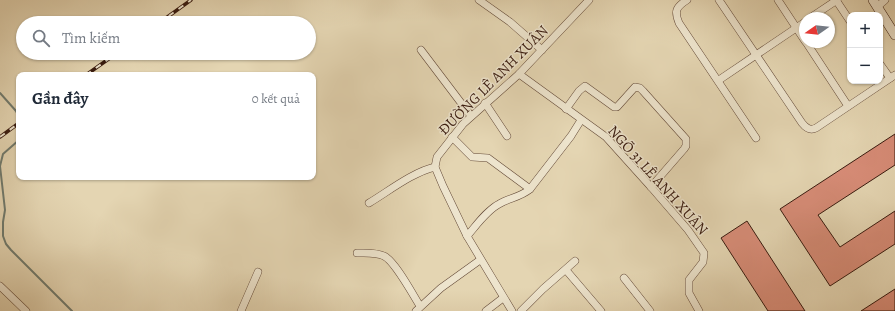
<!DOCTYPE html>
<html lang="vi">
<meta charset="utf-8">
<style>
:root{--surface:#fff;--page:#f2f2f3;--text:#1f2937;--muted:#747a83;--line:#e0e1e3}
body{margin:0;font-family:Alegreya,serif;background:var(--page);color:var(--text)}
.controls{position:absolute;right:12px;top:12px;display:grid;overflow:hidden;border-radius:8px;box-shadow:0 1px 3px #0004}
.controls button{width:36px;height:36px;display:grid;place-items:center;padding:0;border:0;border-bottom:1px solid var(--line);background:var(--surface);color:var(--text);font:20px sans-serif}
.compass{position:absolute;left:799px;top:12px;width:36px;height:36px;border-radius:50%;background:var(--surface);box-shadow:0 1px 3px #0004;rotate:256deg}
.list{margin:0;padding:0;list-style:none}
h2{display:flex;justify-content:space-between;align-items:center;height:52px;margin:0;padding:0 16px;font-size:17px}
h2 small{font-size:13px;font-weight:400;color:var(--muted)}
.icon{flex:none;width:22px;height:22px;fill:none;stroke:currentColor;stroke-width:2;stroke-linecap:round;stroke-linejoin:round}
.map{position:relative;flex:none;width:895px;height:311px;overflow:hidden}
.search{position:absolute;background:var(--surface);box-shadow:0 1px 3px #0004;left:16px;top:16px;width:300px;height:44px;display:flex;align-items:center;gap:10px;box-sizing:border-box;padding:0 14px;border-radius:22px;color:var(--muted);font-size:15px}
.panel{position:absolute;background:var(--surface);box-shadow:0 1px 3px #0004;left:16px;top:72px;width:300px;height:108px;border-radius:8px}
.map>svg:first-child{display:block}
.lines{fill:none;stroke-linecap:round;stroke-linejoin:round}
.stream{stroke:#707a6d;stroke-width:2}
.building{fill:#d78c77;stroke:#391b0f}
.minor-casing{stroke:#644a38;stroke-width:8}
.secondary-casing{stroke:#391b0f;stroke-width:10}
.minor{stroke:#ede4cd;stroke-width:7}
.secondary{stroke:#ede4cd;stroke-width:9}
.rail-casing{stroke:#391b0f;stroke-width:3.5}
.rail{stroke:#ede4cd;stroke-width:2;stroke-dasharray:6;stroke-linecap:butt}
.labels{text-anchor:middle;stroke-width:3;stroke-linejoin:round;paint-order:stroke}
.street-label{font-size:15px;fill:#391b0f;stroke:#ede4cd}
</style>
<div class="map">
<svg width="895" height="311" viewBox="0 0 895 311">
<rect width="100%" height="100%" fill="#e4d5b2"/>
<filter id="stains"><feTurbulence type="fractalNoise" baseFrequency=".005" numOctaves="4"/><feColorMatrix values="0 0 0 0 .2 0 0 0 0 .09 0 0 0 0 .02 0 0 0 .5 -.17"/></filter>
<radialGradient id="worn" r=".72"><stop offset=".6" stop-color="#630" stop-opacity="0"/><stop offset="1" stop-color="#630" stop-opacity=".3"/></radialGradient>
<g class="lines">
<g class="stream">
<polyline points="0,93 16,111 19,117"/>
<polyline points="19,140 3,154 0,166 5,210 3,222 3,236 6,244 11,250 72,311"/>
</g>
</g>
<g class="building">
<polygon points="895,134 895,165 818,215 840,247 895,211 895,244 830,286 780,209"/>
<polygon points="747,221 805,311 768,311 721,238"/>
<polygon points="895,289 895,311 861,311"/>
</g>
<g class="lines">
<g class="minor-casing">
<g id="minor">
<polyline points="479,0 510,22 542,50"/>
<path d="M687,0C676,7 674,11 679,23L756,138"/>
<path d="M719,0L802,123C806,128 810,131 816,128L895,75"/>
<polyline points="778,0 805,41"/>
<polyline points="836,0 850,21"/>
<polyline points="877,7 885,0"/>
<polyline points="810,18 837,0"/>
<polyline points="806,42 848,106"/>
<polyline points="421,50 471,116"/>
<polyline points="880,64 890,78"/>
<polyline points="519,74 606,137 651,187 688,230 704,253 703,262 689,280 689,293 699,311"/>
<polyline points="719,80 805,22"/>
<polyline points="485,103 507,136"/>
<polyline points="566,109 579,91 585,86 614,107 617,107 635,87 640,88 643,91 686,139 686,146 684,149 651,187"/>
<polyline points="452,137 472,157 488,158 530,189"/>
<path d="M369,203C389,191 413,172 435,167"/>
<path d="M467,236C476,226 486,211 499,204C509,198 521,197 530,189L571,136L581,120"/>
<path d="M357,253C365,253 376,252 384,256C395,261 413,295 420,306"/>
<polyline points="566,270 601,311"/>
<polyline points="624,278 650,311"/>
<polyline points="0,286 26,311"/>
<polyline points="241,311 258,272"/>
<polyline points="416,311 441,288 480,260"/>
<polyline points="486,311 503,298"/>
<polyline points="512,311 467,236 443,186 435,167 437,157 463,124 519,74 589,0"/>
<polyline points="521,311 543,289 575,261"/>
</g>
</g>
<g class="secondary-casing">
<polyline id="secondary" points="873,0 895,35"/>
</g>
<use href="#minor" class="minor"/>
<use href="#secondary" class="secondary"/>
<g class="rail-casing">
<g id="rail">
<polyline points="159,23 191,0"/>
<polyline points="86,75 117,53"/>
<polyline points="0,137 19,123"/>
</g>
</g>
<use href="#rail" class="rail"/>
</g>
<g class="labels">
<g class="street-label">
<text transform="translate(493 80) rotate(-45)" y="5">ĐƯỜNG LÊ ANH XUÂN</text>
<text transform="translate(658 180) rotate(48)" y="5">NGÕ 31 LÊ ANH XUÂN</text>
</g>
</g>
<rect width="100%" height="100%" filter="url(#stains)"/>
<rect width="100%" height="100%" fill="url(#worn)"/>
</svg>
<div class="controls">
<button>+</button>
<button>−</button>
</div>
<svg class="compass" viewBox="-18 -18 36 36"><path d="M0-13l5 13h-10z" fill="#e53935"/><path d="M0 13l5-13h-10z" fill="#747a83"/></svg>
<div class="search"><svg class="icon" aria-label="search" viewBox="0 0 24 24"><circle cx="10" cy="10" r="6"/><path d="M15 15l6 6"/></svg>Tìm kiếm</div>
<section class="panel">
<h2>Gần đây<small>0 kết quả</small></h2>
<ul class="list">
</ul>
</section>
</div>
